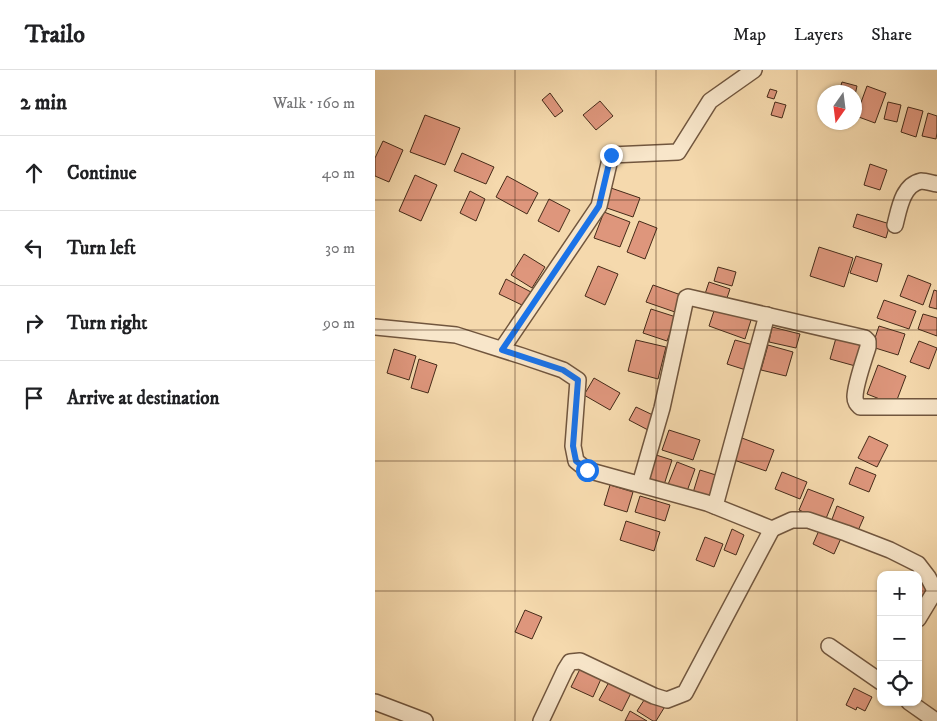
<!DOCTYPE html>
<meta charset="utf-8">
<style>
:root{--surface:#fff;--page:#f2f2f2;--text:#202124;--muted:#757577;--line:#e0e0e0}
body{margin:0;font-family:"IM FELL DW Pica",serif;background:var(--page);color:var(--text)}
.controls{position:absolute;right:15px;bottom:15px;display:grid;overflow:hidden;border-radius:10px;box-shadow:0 1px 4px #0004}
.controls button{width:45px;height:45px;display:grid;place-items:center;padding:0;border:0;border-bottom:1px solid var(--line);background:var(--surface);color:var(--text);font:25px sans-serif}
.compass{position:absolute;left:442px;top:15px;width:45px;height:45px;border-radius:50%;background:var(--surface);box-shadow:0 1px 4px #0004;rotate:194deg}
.stop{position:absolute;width:15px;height:15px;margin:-11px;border:4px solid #1a73e8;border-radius:50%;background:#fff}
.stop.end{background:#1a73e8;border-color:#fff;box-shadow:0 1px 5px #0008}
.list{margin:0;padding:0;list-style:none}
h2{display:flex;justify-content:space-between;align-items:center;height:65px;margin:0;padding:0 20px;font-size:21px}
h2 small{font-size:16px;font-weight:400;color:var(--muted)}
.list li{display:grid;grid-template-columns:32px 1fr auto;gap:15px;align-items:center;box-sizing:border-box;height:75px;padding:0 20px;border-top:1px solid var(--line)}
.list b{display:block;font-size:19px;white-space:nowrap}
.list em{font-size:16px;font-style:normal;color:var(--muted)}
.icon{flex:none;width:28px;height:28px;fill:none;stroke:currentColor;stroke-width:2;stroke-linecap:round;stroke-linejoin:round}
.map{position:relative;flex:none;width:562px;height:651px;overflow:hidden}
header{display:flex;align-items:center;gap:30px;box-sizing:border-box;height:70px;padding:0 25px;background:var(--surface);border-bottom:1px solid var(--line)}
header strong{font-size:24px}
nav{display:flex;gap:28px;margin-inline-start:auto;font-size:18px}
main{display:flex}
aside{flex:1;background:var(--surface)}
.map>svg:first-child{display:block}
.building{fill:#de967c;stroke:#452b19}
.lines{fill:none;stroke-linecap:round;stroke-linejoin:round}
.minor-casing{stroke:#71563e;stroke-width:18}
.minor{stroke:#f8e6ca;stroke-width:15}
.route{stroke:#1a73e8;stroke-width:6}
.grid{fill:none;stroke:#452b19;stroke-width:1;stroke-opacity:0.55}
</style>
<header>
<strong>Trailo</strong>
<nav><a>Map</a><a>Layers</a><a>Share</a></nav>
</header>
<main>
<aside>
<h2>2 min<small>Walk · 160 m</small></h2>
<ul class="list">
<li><svg class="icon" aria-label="ahead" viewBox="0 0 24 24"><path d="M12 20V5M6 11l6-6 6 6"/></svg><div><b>Continue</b></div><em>40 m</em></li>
<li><svg class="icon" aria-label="left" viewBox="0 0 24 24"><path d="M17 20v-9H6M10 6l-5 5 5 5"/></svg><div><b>Turn left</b></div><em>30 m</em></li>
<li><svg class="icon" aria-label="right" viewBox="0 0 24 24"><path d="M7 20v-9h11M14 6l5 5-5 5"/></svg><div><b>Turn right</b></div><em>90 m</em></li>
<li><svg class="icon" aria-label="arrive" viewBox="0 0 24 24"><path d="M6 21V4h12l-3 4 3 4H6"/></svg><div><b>Arrive at destination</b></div></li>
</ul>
</aside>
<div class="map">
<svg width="562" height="651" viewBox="0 0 562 651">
<rect width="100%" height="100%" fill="#f5d9ad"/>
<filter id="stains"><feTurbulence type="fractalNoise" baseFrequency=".004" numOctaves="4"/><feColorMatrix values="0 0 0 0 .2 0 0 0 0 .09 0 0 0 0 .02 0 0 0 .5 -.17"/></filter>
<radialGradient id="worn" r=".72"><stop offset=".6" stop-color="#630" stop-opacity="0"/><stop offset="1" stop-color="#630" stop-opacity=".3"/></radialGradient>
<g class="building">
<polygon points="467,12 482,16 480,25 480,22 464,22"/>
<polygon points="492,16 511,23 500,53 481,46"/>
<polygon points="395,19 402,21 399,29 392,27"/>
<polygon points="175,23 188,41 180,47 167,30"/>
<polygon points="225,31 238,46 221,60 208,45"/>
<polygon points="400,32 411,35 407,48 396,45"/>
<polygon points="513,32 526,35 522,52 509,49"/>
<polygon points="533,37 548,41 541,67 526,62"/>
<polygon points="553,43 562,46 562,63 561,69 547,66"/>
<polygon points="50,45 85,58 70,95 35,82"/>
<polygon points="8,71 28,80 14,112 0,106 0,88"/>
<polygon points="87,83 119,97 111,114 79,101"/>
<polygon points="495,94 512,100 505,120 489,115"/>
<polygon points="40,105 62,115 46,151 24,141"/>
<polygon points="132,106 163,123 152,144 121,127"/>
<polygon points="236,118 265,128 258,147 229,137"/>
<polygon points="95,121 110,129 101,151 85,143"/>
<polygon points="174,129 195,140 184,162 163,151"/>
<polygon points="229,142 255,152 245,177 219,168"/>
<polygon points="482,144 515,154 511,168 478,157"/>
<polygon points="264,151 282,158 270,189 252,182"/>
<polygon points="444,177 478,188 469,217 435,206"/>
<polygon points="149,184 170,197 157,218 136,205"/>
<polygon points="481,186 507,194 502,212 475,203"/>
<polygon points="223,196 243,204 230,235 210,226"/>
<polygon points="343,197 361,202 357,216 339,211"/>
<polygon points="533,205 556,214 548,235 525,226"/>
<polygon points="131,209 156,222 149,236 124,224"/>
<polygon points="334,212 355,219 350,234 329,227"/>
<polygon points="278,215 306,225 300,242 271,232"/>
<polygon points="559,220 562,221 562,239 554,237"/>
<polygon points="509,230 541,241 534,259 502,248"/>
<polygon points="341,235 377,247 370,269 334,256"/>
<polygon points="276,239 301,247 292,271 268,263"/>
<polygon points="548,244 562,248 562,266 543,259"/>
<polygon points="504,256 530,264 523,285 497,277"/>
<polygon points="397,257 425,264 421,278 394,272"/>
<polygon points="461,268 491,277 484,297 455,289"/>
<polygon points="261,270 291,277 283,309 253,301"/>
<polygon points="360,270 382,276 374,301 352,294"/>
<polygon points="544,271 562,278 554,299 535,292"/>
<polygon points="393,275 418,282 411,306 386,300"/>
<polygon points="19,279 41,286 34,310 12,303"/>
<polygon points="44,289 62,295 53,323 36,318"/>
<polygon points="503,295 531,306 520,335 492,324"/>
<polygon points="219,308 245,323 235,340 209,325"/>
<polygon points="261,337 280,346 273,360 254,350"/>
<polygon points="294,360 325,370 318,390 287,380"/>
<polygon points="494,366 513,375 502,397 483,388"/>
<polygon points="367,368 399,380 391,401 359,390"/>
<polygon points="278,384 297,390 288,418 269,412"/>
<polygon points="302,392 320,399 311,424 292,417"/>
<polygon points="481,397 501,405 494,422 474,414"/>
<polygon points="325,400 344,406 336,432 317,426"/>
<polygon points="407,402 432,412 425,429 400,419"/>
<polygon points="235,415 258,422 252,442 229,435"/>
<polygon points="433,419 459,429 450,451 424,440"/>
<polygon points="265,426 295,435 290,451 260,442"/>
<polygon points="462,436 489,447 482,463 456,452"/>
<polygon points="251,451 285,462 279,481 245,470"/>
<polygon points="446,456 467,466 459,484 438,474"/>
<polygon points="357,459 369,465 361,485 349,480"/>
<polygon points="330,467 348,474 339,497 321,490"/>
<polygon points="543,511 556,519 543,537"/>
<polygon points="150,540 167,547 157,569 140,562"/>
<polygon points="205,599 226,609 218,627 196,617"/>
<polygon points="234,612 256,623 247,641 224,630"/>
<polygon points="479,618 497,627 490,641 482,637 481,640 471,635"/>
<polygon points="271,627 289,638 281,651 278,651 262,641"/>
<polygon points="255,641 272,651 250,651"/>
</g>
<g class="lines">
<g class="minor-casing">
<g id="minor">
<path d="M520,155C524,140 527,115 546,111C550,111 557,113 562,114"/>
<polyline points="0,257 81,265 147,286 188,300 203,310 198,376 201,391 212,400 332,433 397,459 417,450 433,450 471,463 515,480 543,494 553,507 562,524"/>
<polyline points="127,279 224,136 236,85 303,82 335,31 379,0"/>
<path d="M265,414L287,338L311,228L313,227L490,268L493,271V277C489,290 480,315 480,327C480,332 482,334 485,337H562"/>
<polyline points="340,436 392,245"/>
<polyline points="543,549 560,521"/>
<polyline points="454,576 506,612"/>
<polyline points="0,632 50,651"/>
<polyline points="534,632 561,651"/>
<polyline points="166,651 190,600 195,592 205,591 279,626 292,630 310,623 397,459"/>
</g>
</g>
<use href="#minor" class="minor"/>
</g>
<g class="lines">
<polyline class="route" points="212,400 201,391 198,376 203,310 188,300 127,280 224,136 236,85"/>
</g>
<path class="grid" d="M140,0V651M281,0V651M422,0V651M0,130H562M0,260H562M0,391H562M0,521H506M543,521H562"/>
<rect width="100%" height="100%" filter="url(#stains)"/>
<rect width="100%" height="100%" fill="url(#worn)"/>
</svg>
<div class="controls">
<button>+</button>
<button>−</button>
<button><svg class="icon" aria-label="locate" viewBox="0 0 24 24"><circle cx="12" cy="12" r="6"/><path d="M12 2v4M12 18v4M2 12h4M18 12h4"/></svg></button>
</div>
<svg class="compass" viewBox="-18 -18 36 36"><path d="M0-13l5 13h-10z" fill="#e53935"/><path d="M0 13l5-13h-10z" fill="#757577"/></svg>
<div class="stop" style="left:212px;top:400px"></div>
<div class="stop end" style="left:236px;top:85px"></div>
</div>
</main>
